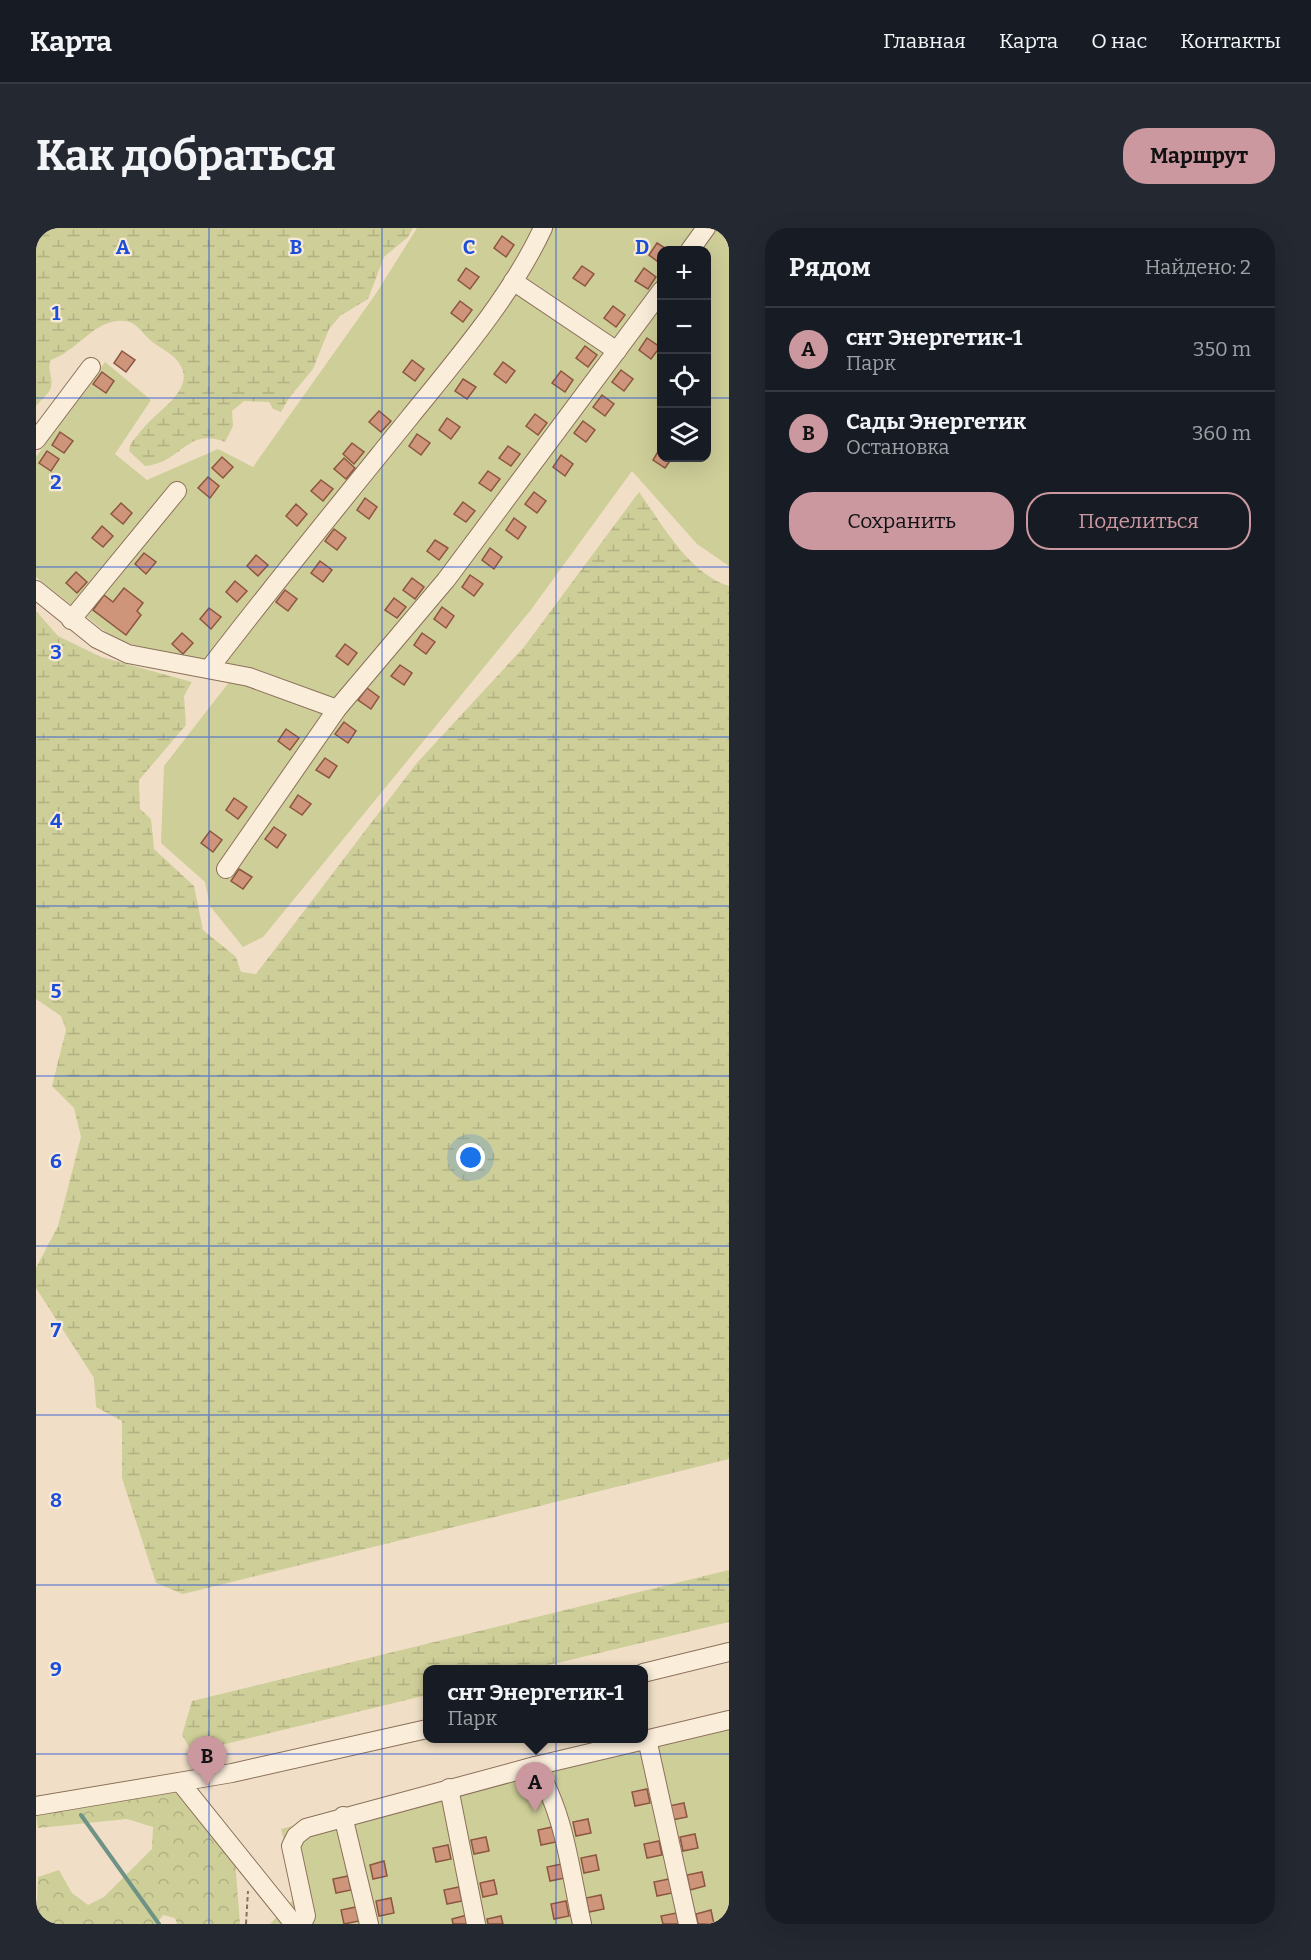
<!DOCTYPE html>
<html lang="ru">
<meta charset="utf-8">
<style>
:root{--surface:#171b24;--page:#242831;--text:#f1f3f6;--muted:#9ea1a6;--line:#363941;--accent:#cb98a0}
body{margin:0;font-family:Bitter,serif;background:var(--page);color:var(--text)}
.controls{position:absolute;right:18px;top:18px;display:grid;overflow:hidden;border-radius:12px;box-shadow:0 6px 24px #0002}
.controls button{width:54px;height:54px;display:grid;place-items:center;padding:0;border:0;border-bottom:2px solid var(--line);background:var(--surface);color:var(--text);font:30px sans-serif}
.you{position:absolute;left:435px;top:930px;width:21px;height:21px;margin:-15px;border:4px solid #fff;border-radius:50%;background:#1a73e8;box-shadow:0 0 0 9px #1a73e833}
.badge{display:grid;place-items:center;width:39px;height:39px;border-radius:50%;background:var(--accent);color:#111;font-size:20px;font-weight:700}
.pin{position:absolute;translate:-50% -50px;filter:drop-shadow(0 2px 3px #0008)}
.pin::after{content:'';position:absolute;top:32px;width:21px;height:18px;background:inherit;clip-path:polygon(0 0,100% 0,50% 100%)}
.popup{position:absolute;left:387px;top:1437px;width:225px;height:78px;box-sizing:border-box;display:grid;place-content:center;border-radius:12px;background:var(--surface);filter:drop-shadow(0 2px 4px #0005);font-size:20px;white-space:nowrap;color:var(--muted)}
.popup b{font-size:22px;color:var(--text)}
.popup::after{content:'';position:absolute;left:50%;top:100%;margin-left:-12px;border:12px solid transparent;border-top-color:var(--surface)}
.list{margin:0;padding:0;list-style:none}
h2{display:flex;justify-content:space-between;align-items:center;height:78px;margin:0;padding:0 24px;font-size:26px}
h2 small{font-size:20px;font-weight:400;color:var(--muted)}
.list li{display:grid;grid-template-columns:39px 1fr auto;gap:18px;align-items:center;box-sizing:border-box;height:84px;padding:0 24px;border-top:2px solid var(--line)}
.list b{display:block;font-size:22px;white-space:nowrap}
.list p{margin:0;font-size:20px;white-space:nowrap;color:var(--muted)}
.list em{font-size:20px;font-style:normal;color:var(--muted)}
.actions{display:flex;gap:12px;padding:18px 24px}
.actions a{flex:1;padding:14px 0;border:2px solid var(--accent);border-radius:24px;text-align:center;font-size:21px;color:var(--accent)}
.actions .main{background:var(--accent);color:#111}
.icon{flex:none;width:33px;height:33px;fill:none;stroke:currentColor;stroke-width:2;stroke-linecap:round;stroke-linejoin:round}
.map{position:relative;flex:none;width:693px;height:1696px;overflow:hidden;border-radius:24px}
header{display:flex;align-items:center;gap:36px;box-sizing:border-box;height:84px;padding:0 30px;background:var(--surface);border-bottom:2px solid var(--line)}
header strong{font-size:28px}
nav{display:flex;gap:33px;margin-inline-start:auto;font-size:21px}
.intro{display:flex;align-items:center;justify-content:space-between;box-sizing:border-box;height:144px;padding:0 36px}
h1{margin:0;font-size:42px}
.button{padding:15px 27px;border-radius:24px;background:var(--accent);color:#111;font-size:21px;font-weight:700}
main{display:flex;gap:36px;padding:0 36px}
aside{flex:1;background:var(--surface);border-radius:24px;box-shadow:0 6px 24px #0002}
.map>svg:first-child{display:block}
.forest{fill:url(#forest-crowns)}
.wetland{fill:url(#wetland-marsh)}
.green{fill:#cece99;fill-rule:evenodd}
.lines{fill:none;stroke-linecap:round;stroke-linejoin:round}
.stream{stroke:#6e9285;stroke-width:4}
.building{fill:#cf957b;stroke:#8c5640;stroke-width:1.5}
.minor-casing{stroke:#8c705b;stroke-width:20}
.path{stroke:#8c705b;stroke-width:2;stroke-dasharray:4.5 3;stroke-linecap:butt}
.minor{stroke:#faedda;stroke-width:18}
.grid{fill:none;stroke:#1d4ed8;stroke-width:1.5;stroke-opacity:0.55}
.grid-label{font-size:20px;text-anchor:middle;font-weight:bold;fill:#1d4ed8;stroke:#f7ead6;stroke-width:4.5;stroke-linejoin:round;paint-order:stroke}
</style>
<header>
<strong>Карта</strong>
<nav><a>Главная</a><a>Карта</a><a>О нас</a><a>Контакты</a></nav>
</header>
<div class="intro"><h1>Как добраться</h1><a class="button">Маршрут</a></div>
<main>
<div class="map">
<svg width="693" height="1696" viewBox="0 0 693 1696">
<defs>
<pattern id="forest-crowns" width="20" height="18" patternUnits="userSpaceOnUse" patternTransform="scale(1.5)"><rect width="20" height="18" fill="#cece99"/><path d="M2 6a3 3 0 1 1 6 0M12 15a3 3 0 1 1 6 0" fill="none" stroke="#b2b183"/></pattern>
<pattern id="wetland-marsh" width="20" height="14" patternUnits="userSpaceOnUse" patternTransform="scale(1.5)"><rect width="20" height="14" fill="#cece99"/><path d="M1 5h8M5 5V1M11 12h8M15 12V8" fill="none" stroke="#b2b183"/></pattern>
</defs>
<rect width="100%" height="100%" fill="#f0dfc6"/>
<polygon class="forest" points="138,1562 199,1631 204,1696 141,1696 139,1690 127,1687 120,1696 0,1696 2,1649 23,1642 36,1665 52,1677 68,1669 116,1621 117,1599 91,1591 2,1600 0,1586"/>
<g class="wetland">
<path d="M0,0H377L372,9L348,29L332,71L304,88L293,101L277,141L253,170L245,184L237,181L233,174L208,173L196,183L197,198L189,214C150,199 146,235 109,238L93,223L95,215C101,208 106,201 113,194C127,179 160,159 143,135C138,127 126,121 118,115C105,106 101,90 81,93C55,96 42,122 15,132C10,142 19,151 14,162C11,167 4,173 0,178Z"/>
<path d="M603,264C627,297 652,345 693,358V1231L147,1366L120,1355L86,1250V1193L60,1179L58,1150L0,1060V1040L22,998L45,909L38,880L16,858L30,802L25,788L0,771V383L22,408L65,429L156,454L148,468L150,497L103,552L104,581L115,591L118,621L158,658L167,702L200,729L205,744L220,746L380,536L488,419Z"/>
<polygon points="693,1342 693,1394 496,1441 391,1442 391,1467 156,1524 146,1507 156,1473"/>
</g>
<g class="green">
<path d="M381,0H693V338L661,316L596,243L494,383L227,709L207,719L174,678L169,654L125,615L128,538L204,440L115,424L75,408L0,349V229L69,134L115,172L79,226L111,252L182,221L217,239L339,67ZM626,22H670V230H626Z"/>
<polygon points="693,1486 693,1696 234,1696 262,1667 245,1601 510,1529"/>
</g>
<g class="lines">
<polyline class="stream" points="45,1587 123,1696"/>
</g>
<g class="building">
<polygon points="466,8 478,17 470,29 458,20"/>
<polygon points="621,15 632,22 626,22 625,36 613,27"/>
<polygon points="546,38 558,46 549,58 537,50"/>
<polygon points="430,40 443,49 434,61 422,52"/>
<polygon points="608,40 620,49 612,61 599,53"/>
<polygon points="424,73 436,82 427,94 415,85"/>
<polygon points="577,78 589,87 580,99 568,90"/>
<polygon points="611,110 624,119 615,131 603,122"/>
<polygon points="549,118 561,127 552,139 540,130"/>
<polygon points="86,123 99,132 90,144 78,135"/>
<polygon points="376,132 388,141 379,153 367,144"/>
<polygon points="467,134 479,143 470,155 458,146"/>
<polygon points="585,142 597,151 588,163 576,154"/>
<polygon points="525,143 537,152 529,164 516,155"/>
<polygon points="66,144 78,153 70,165 57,156"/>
<polygon points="427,151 440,159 431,171 419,163"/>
<polygon points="566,167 578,176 569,188 557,179"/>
<polygon points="343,183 355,193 345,204 333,194"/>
<polygon points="499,186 511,195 502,207 490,198"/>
<polygon points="411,190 424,199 415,211 403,202"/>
<polygon points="547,193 559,202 550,214 538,205"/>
<polygon points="24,204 37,213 28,225 16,217"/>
<polygon points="381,206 394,215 385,227 373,218"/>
<polygon points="316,215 328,224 318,236 307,226"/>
<polygon points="472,218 484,226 475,238 463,230"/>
<polygon points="624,220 626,230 636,230 629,240 617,232"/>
<polygon points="11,223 23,231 15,243 3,235"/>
<polygon points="525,227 537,236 529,248 517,239"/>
<polygon points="186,229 197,239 187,250 176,240"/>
<polygon points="308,230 319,240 310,251 298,241"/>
<polygon points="452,243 464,251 455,263 443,255"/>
<polygon points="172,249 183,258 174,270 162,260"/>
<polygon points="285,252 297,261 287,273 275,263"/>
<polygon points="498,264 510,273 501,285 489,276"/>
<polygon points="329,270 341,279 333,291 321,282"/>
<polygon points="427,274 439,283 430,294 418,286"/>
<polygon points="85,275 96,285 87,296 75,286"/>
<polygon points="260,276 271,286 261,298 250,288"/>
<polygon points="478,290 490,299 482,311 470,302"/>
<polygon points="66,298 77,308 67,319 56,310"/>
<polygon points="298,301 310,310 301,322 289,313"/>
<polygon points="399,312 412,320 403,332 391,323"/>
<polygon points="454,320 466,329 458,341 446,332"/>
<polygon points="108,325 120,334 110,346 99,336"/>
<polygon points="220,327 232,337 222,348 211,338"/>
<polygon points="284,333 296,342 287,354 275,345"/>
<polygon points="40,344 51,354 41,365 30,355"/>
<polygon points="434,347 447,356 438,368 426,359"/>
<polygon points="376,350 388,359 379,371 367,362"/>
<polygon points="199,353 211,363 201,374 190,364"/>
<polygon points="88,360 107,375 101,383 105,387 90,407 57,382 68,367 77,374"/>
<polygon points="249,362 261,371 252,383 240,374"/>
<polygon points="358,370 370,379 361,390 349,382"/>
<polygon points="406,379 418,388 410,400 398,391"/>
<polygon points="173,380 185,389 175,401 164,391"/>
<polygon points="146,405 157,415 147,426 136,416"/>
<polygon points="386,405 399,414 390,426 378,417"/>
<polygon points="309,416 321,425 312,437 300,428"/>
<polygon points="364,437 376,445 368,457 355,448"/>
<polygon points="331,460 343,469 335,481 322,472"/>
<polygon points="308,494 320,503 312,515 299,506"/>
<polygon points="250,501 263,510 254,522 242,513"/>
<polygon points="289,530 301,538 293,550 280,542"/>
<polygon points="262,567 275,576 266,587 254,579"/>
<polygon points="198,570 211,579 202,591 190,582"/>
<polygon points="238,599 250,607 241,620 229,611"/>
<polygon points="174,603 186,612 177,624 165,615"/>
<polygon points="203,641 216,649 207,661 195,653"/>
<polygon points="611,1561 614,1575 599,1578 596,1564"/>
<polygon points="648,1575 651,1589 636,1592 633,1578"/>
<polygon points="552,1591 555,1605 540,1608 537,1594"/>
<polygon points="516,1599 520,1614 505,1617 502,1602"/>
<polygon points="659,1606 662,1620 647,1623 644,1609"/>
<polygon points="450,1609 453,1623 438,1626 435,1612"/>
<polygon points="623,1613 626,1627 611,1630 608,1616"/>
<polygon points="412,1617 415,1631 400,1634 397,1620"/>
<polygon points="560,1627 563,1642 548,1645 545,1630"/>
<polygon points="348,1633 351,1648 337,1651 334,1637"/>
<polygon points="526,1636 529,1650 514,1653 511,1639"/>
<polygon points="666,1644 669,1658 654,1662 651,1647"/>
<polygon points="312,1648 315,1662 300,1665 297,1651"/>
<polygon points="633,1651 636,1665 621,1668 618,1654"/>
<polygon points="458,1652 461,1666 447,1669 444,1655"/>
<polygon points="423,1659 426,1673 411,1676 408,1662"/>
<polygon points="565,1667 568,1681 553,1684 550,1670"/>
<polygon points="355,1670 358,1685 343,1688 340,1673"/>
<polygon points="530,1673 533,1688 518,1691 515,1676"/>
<polygon points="320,1679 323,1693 308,1696 305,1682"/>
<polygon points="675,1682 678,1696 662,1696 660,1686"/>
<polygon points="640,1685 643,1696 627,1696 625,1688"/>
<polygon points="431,1687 432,1696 417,1696 416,1691"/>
<polygon points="465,1688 467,1696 452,1696 451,1691"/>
</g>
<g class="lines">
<g class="minor-casing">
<g id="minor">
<polyline points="654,22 670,0"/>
<polyline points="477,53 581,123"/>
<polyline points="0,212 55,139"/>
<polyline points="0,362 61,411 92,426 213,449 301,481"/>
<polyline points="35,392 141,263"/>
<path d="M173,441C238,356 306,273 374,189C420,132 476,67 507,0"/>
<polyline points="190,641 301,481 410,352 626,62"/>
<polyline points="607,1445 693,1424"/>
<polyline points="611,1511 652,1696"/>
<path d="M499,1538C529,1584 534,1643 546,1696"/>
<polyline points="144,1554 258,1696"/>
<polyline points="413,1560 440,1696"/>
<polyline points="0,1578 196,1545 391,1501"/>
<polyline points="307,1588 333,1696"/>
<polyline points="266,1696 270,1688 255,1618 260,1608 270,1600 499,1538 693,1492"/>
</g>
</g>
<polyline class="path" points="210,1696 212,1663"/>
<use href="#minor" class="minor"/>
</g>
<path class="grid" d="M173,0V1696M346,0V1696M520,0V1696M0,170H626M670,170H693M0,339H693M0,509H693M0,678H693M0,848H693M0,1018H693M0,1187H693M0,1357H693M0,1526H693"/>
<g class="grid-label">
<text x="87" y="26">A</text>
<text x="260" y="26">B</text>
<text x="433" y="26">C</text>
<text x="606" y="26">D</text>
<text x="20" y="92">1</text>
<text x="20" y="261">2</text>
<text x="20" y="431">3</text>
<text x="20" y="600">4</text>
<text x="20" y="770">5</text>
<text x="20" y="940">6</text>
<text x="20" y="1109">7</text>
<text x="20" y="1279">8</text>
<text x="20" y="1448">9</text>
</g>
</svg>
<div class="controls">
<button>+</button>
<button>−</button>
<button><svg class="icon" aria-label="locate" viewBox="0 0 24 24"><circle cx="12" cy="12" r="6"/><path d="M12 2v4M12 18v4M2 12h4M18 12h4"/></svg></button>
<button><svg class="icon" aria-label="layers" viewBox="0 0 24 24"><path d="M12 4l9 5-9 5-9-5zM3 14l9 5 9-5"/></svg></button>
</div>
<div class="you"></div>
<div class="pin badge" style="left:499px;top:1584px">A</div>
<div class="popup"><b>снт Энергетик-1</b>Парк</div>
<div class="pin badge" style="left:171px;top:1558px">B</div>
</div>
<aside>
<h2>Рядом<small>Найдено: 2</small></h2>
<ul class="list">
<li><span class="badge">A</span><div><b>снт Энергетик-1</b><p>Парк</p></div><em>350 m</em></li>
<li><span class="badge">B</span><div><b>Сады Энергетик</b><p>Остановка</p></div><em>360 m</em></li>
</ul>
<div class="actions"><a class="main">Сохранить</a><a>Поделиться</a></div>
</aside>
</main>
